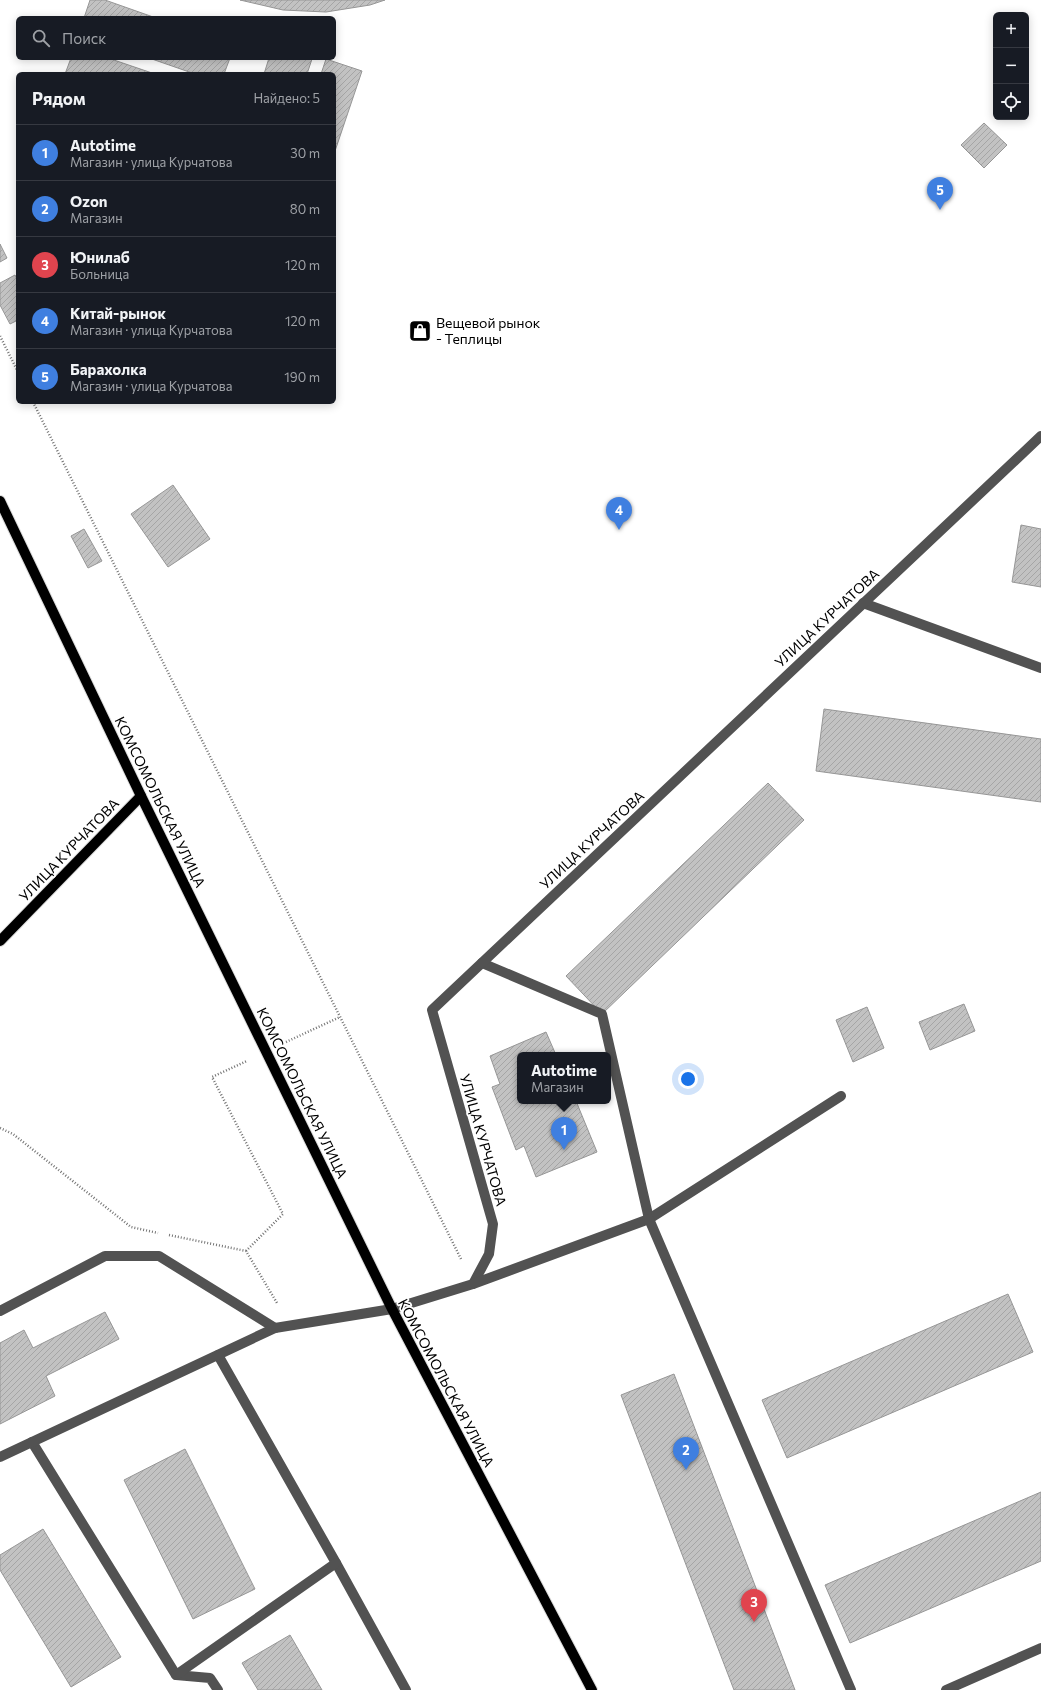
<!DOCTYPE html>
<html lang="ru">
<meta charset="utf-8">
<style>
:root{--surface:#171b24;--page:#20242c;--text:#f1f3f6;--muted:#9ea1a6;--line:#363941;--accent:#2563eb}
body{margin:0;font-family:Commissioner,sans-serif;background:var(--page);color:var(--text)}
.controls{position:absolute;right:12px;top:12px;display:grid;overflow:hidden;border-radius:6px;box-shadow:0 2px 10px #0003}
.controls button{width:36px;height:36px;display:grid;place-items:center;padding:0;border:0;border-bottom:1px solid var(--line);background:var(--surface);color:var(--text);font:20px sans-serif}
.you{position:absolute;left:688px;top:1079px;width:14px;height:14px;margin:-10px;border:3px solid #fff;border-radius:50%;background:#1a73e8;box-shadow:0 0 0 6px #1a73e833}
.badge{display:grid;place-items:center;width:26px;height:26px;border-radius:50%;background:var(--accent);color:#fff;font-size:13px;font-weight:700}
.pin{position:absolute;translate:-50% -33px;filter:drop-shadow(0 1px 2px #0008)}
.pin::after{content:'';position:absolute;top:21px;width:14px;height:12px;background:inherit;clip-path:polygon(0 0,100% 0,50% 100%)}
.popup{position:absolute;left:517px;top:1052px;width:94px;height:52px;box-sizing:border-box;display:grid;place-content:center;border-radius:6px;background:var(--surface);filter:drop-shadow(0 1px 3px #0005);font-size:13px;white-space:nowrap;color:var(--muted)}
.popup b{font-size:15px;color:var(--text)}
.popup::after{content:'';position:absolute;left:50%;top:100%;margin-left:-8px;border:8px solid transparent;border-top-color:var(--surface)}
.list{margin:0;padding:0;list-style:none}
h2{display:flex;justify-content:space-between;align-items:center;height:52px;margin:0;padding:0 16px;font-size:17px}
h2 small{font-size:13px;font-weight:400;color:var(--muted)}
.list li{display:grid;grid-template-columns:26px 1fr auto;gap:12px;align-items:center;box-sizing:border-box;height:56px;padding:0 16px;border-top:1px solid var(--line)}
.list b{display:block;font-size:15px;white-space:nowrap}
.list p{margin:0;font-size:13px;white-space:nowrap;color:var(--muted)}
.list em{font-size:13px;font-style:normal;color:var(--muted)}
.icon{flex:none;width:22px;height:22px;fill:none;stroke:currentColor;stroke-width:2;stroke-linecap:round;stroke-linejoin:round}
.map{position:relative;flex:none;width:1041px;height:1690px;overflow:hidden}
.search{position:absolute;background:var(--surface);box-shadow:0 2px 10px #0003;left:16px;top:16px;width:320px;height:44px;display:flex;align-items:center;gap:10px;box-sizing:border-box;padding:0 14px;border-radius:6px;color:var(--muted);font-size:15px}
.panel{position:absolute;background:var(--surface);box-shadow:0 2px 10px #0003;left:16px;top:72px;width:320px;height:332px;border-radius:6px}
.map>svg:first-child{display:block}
.building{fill:url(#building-hatch);stroke:#969696}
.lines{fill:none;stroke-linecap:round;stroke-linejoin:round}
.major-casing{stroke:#dbdbdb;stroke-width:12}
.path{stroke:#747474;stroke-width:2.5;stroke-dasharray:1 2;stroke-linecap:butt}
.minor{stroke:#525252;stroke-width:10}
.major{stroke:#000;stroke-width:10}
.labels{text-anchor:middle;stroke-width:3.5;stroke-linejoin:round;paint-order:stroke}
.poi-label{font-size:14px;fill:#000;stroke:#fff;text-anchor:start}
.street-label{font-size:14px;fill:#000;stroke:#fff}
</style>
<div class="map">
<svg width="1041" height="1690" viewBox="0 0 1041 1690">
<defs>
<pattern id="building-hatch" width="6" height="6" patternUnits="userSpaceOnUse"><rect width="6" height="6" fill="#c2c2c2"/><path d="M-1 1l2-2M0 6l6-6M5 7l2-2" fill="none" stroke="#a5a5a5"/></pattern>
</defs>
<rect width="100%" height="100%" fill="#fff"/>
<g class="building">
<polygon points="90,0 105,0 156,18 84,18"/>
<polygon points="240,0 385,0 370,5 326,12 283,10"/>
<polygon points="71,58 108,58 155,74 65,74"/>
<polygon points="149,58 230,58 224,74 195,74"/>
<polygon points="269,58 310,58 312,59 307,74 264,74"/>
<polygon points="326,59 362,71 334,154 334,74 321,74"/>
<polygon points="984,123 1007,145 984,168 961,145"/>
<polygon points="0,244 7,258 0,262"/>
<polygon points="15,275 18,281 18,320 10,324 0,305 0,283"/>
<polygon points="173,485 210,539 168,567 131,514"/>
<polygon points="1021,525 1041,529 1041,587 1012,582"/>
<polygon points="84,529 102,561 88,568 71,536"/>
<polygon points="824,709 1041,739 1041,802 816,771"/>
<polygon points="768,783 804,820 602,1014 566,976"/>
<polygon points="964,1004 975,1031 930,1050 919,1022"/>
<polygon points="867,1007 884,1048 853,1062 836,1020"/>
<polygon points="546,1032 556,1055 520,1055 520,1101 576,1101 597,1152 536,1177 524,1146 516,1150 492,1087 500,1084 490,1056"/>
<polygon points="1008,1294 1033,1352 787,1458 762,1400"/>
<polygon points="105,1312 119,1339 46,1376 55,1396 0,1424 0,1343 24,1330 33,1348"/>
<polygon points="674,1374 795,1690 734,1690 621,1395"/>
<polygon points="185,1449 255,1589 193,1619 124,1480"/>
<polygon points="1041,1492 1041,1561 850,1643 825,1585"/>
<polygon points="43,1529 121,1657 71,1687 0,1570 0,1555"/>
<polygon points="290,1635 322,1690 258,1690 242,1663"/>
</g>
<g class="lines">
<g class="major-casing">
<g id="major">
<polyline points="0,501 141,796 392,1309 592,1690"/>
<polyline points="0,941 141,796"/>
</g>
</g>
<g class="path">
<polyline points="0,336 18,372"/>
<polyline points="33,402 461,1259"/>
<polyline points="286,1042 340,1017"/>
<polyline points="0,1128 13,1134 131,1227 158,1233"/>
<polyline points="169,1235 246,1251 277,1303"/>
<polyline points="246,1251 283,1214 212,1077 247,1061"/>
</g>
<g class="minor">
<polyline points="863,603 1041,668"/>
<polyline points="482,963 602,1014 649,1219 841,1096"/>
<polyline points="473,1284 489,1254 493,1224 432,1010 1041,436"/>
<polyline points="0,1311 105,1256 159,1256 275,1328"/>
<polyline points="218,1355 336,1563 406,1690"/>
<polyline points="32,1442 176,1675 210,1678 218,1690"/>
<polyline points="0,1457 275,1328 392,1309 473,1284 649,1219 851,1690"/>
<polyline points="176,1675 336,1563"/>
<polyline points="946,1690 1041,1648"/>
</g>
<use href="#major" class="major"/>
</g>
<defs>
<g id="shop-square" transform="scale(1.15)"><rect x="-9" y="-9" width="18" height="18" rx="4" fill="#000" stroke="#fff"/><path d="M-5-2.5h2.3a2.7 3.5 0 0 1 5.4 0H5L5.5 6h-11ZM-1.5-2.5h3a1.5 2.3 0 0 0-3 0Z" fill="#fff"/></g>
</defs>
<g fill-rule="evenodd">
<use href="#shop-square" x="420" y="331"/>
</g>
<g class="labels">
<g class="poi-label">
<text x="436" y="328">Вещевой рынок<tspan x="436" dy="16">- Теплицы</tspan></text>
</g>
<g class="street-label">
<text transform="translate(827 618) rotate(-43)" y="5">УЛИЦА КУРЧАТОВА</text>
<text transform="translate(160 802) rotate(64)" y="5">КОМСОМОЛЬСКАЯ УЛИЦА</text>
<text transform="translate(592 840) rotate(-43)" y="5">УЛИЦА КУРЧАТОВА</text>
<text transform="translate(69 850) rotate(-46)" y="5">УЛИЦА КУРЧАТОВА</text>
<text transform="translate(302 1093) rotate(64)" y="5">КОМСОМОЛЬСКАЯ УЛИЦА</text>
<text transform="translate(483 1140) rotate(74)" y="5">УЛИЦА КУРЧАТОВА</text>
<text transform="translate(446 1383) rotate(62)" y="5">КОМСОМОЛЬСКАЯ УЛИЦА</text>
</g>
</g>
</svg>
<div class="controls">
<button>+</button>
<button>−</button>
<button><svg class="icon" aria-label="locate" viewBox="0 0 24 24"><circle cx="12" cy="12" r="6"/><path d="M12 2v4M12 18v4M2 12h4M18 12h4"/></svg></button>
</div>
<div class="you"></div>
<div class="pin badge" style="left:564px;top:1150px;background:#3f7fe0">1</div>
<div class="popup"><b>Autotime</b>Магазин</div>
<div class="pin badge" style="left:686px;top:1470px;background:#3f7fe0">2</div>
<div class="pin badge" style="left:754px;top:1622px;background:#e0444e">3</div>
<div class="pin badge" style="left:619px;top:530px;background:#3f7fe0">4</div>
<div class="pin badge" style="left:940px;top:210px;background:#3f7fe0">5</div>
<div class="search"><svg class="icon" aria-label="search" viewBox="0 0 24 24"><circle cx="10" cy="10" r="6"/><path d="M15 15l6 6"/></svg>Поиск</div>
<section class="panel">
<h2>Рядом<small>Найдено: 5</small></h2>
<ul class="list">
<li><span class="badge" style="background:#3f7fe0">1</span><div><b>Autotime</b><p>Магазин · улица Курчатова</p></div><em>30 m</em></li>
<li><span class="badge" style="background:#3f7fe0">2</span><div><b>Ozon</b><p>Магазин</p></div><em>80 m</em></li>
<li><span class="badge" style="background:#e0444e">3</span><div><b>Юнилаб</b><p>Больница</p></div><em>120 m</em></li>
<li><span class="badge" style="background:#3f7fe0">4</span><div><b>Китай-рынок</b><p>Магазин · улица Курчатова</p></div><em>120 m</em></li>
<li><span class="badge" style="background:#3f7fe0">5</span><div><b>Барахолка</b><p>Магазин · улица Курчатова</p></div><em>190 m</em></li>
</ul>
</section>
</div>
